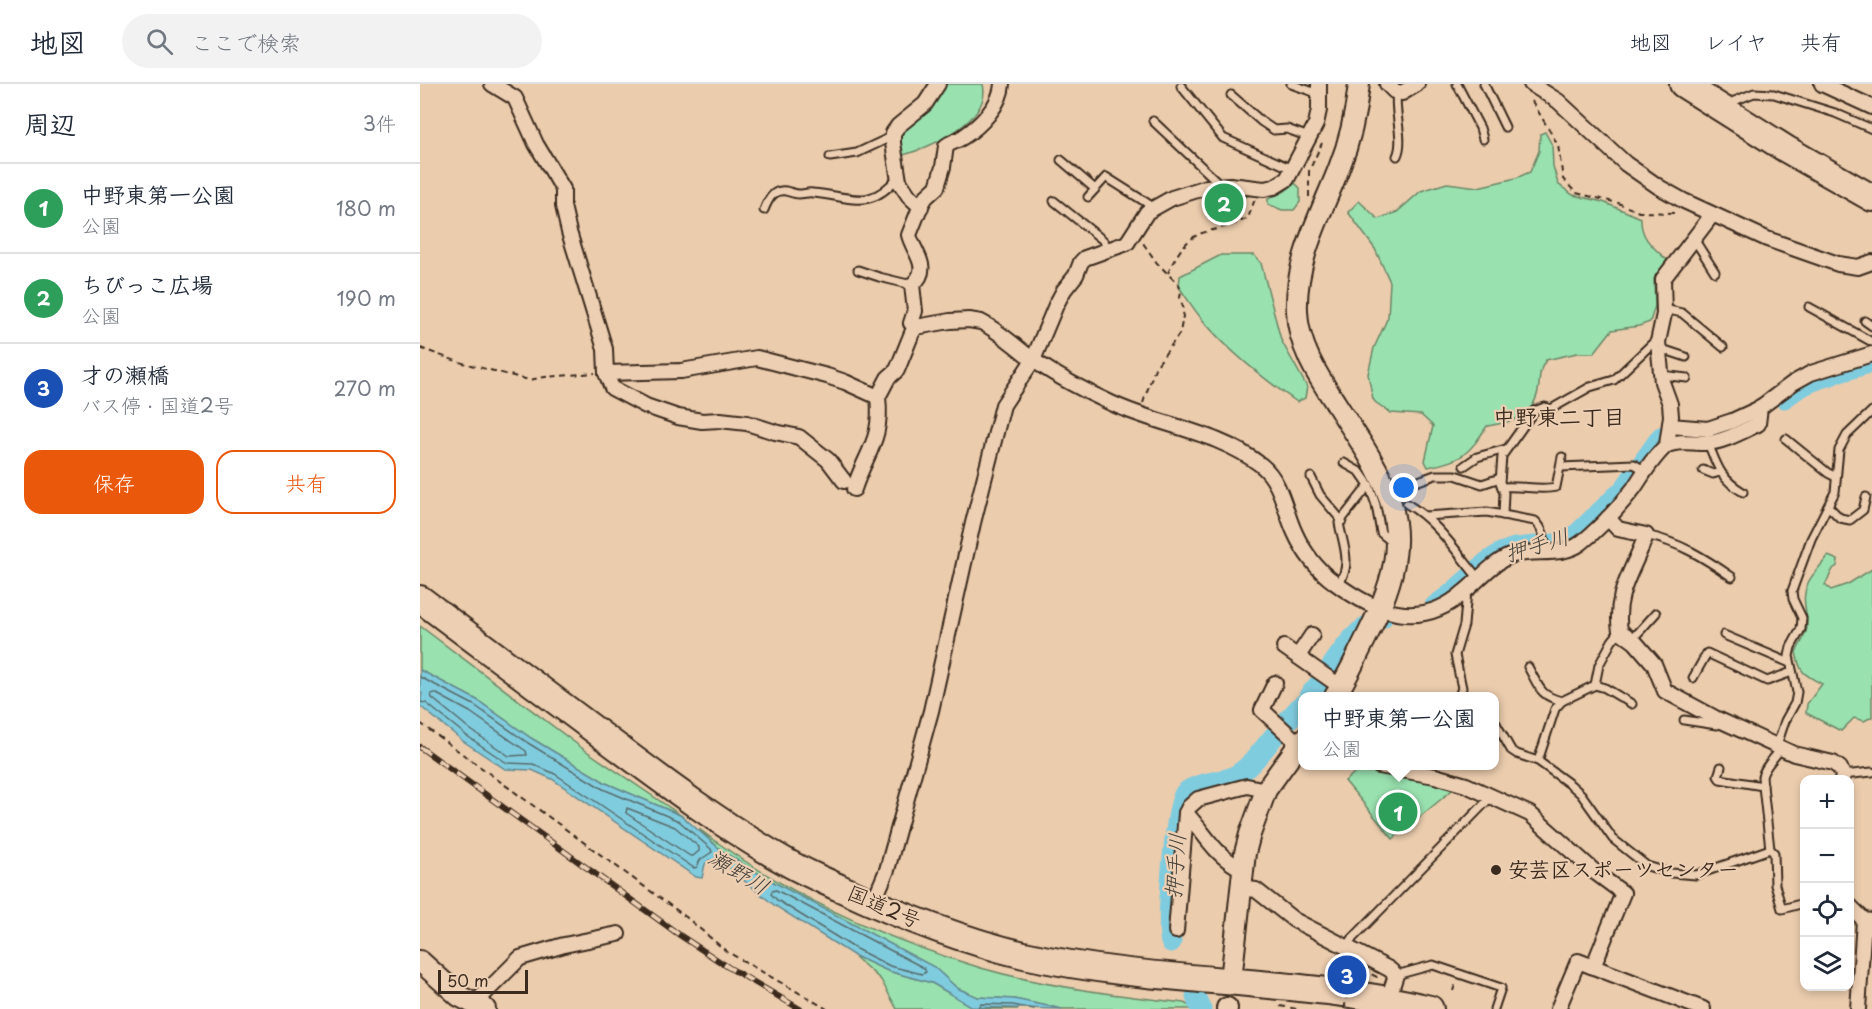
<!DOCTYPE html>
<html lang="ja">
<meta charset="utf-8">
<style>
:root{--surface:#fff;--page:#f2f2f3;--text:#1f2937;--muted:#747a83;--line:#e0e1e3;--accent:#ea580c}
body{margin:0;font-family:"Playpen Sans","Klee One",sans-serif;background:var(--page);color:var(--text)}
.controls{position:absolute;right:18px;bottom:18px;display:grid;overflow:hidden;border-radius:12px;box-shadow:0 3px 9px #0003}
.controls button{width:54px;height:54px;display:grid;place-items:center;padding:0;border:0;border-bottom:2px solid var(--line);background:var(--surface);color:var(--text);font:30px sans-serif}
.scale{position:absolute;left:18px;bottom:15px;width:90px;box-sizing:border-box;padding-left:6px;border:3px solid #3b2a1e;border-top:0;font-size:16px;line-height:21px;white-space:nowrap;color:#3b2a1e;-webkit-text-stroke:4px #edcfb3;paint-order:stroke}
.you{position:absolute;left:984px;top:404px;width:21px;height:21px;margin:-15px;border:4px solid #fff;border-radius:50%;background:#1a73e8;box-shadow:0 0 0 9px #1a73e833}
.badge{display:grid;place-items:center;width:39px;height:39px;border-radius:50%;background:var(--accent);color:#fff;font-size:20px;font-weight:700}
.pin{position:absolute;translate:-50% -50%;border:3px solid #fff;box-shadow:0 2px 6px #0006}
.popup{position:absolute;left:878px;top:608px;width:201px;height:78px;box-sizing:border-box;display:grid;place-content:center;border-radius:12px;background:var(--surface);filter:drop-shadow(0 2px 4px #0005);font-size:20px;white-space:nowrap;color:var(--muted)}
.popup b{font-size:22px;color:var(--text)}
.popup::after{content:'';position:absolute;left:50%;top:100%;margin-left:-12px;border:12px solid transparent;border-top-color:var(--surface)}
.list{margin:0;padding:0;list-style:none}
h2{display:flex;justify-content:space-between;align-items:center;height:78px;margin:0;padding:0 24px;font-size:26px}
h2 small{font-size:20px;font-weight:400;color:var(--muted)}
.list li{display:grid;grid-template-columns:39px 1fr auto;gap:18px;align-items:center;box-sizing:border-box;height:90px;padding:0 24px;border-top:2px solid var(--line)}
.list b{display:block;font-size:22px;white-space:nowrap}
.list p{margin:0;font-size:20px;white-space:nowrap;color:var(--muted)}
.list em{font-size:20px;font-style:normal;color:var(--muted)}
.actions{display:flex;gap:12px;padding:18px 24px}
.actions a{flex:1;padding:14px 0;border:2px solid var(--accent);border-radius:18px;text-align:center;font-size:21px;color:var(--accent)}
.actions .main{background:var(--accent);color:#fff}
.icon{flex:none;width:33px;height:33px;fill:none;stroke:currentColor;stroke-width:2;stroke-linecap:round;stroke-linejoin:round}
.map{position:relative;flex:none;width:1452px;height:925px;overflow:hidden}
header{display:flex;align-items:center;gap:36px;box-sizing:border-box;height:84px;padding:0 30px;background:var(--surface);border-bottom:2px solid var(--line)}
header strong{font-size:28px}
nav{display:flex;gap:33px;margin-inline-start:auto;font-size:21px}
.search{width:420px;height:54px;background:var(--page);display:flex;align-items:center;gap:15px;box-sizing:border-box;padding:0 21px;border-radius:33px;color:var(--muted);font-size:22px}
main{display:flex}
aside{flex:1;background:var(--surface)}
.map>svg:first-child{display:block}
.green{fill:#99e1af;stroke:#6a8666;stroke-width:1.5}
.water{fill:#80ccdf;stroke:#648b92;stroke-width:1.5}
.lines{fill:none;stroke-linecap:round;stroke-linejoin:round}
.shore{stroke:#576b6b;stroke-width:1.5}
.river{stroke:#80ccdf;stroke-width:21}
.lane-casing{stroke:#3b2a1e;stroke-width:11}
.street-casing{stroke:#3b2a1e;stroke-width:18}
.secondary-casing{stroke:#3b2a1e;stroke-width:24}
.highway-casing{stroke:#3b2a1e;stroke-width:30}
.path{stroke:#3b2a1e;stroke-width:2;stroke-dasharray:6 4.5;stroke-linecap:butt}
.lane{stroke:#edcfb3;stroke-width:7}
.street{stroke:#edcfb3;stroke-width:14}
.secondary{stroke:#edcfb3;stroke-width:20}
.highway{stroke:#edcfb3;stroke-width:26}
.rail-casing{stroke:#3b2a1e;stroke-width:6}
.rail{stroke:#edcfb3;stroke-width:4;stroke-dasharray:11;stroke-linecap:butt}
.path-bridge{stroke:#3b2a1e;stroke-width:2;stroke-dasharray:6 4.5;stroke-linecap:butt}
.poi-dot{fill:#3b2a1e;stroke:#edcfb3;stroke-width:2}
.labels{text-anchor:middle;stroke-width:4.5;stroke-linejoin:round;paint-order:stroke}
.poi-label{font-size:21px;font-weight:bold;fill:#3b2a1e;stroke:#edcfb3;text-anchor:start}
.street-label{font-size:21px;fill:#3b2a1e;stroke:#edcfb3}
.neighbourhood-label{font-size:22px;font-weight:bold;fill:#3b2a1e;stroke:#edcfb3}
.water-label{font-size:22px;font-style:italic;fill:#45423b;stroke:#edcfb3}
</style>
<header>
<strong>地図</strong>
<div class="search"><svg class="icon" aria-label="search" viewBox="0 0 24 24"><circle cx="10" cy="10" r="6"/><path d="M15 15l6 6"/></svg>ここで検索</div>
<nav><a>地図</a><a>レイヤ</a><a>共有</a></nav>
</header>
<main>
<aside>
<h2>周辺<small>3件</small></h2>
<ul class="list">
<li><span class="badge" style="background:#2e9e5b">1</span><div><b>中野東第一公園</b><p>公園</p></div><em>180 m</em></li>
<li><span class="badge" style="background:#2e9e5b">2</span><div><b>ちびっこ広場</b><p>公園</p></div><em>190 m</em></li>
<li><span class="badge" style="background:#1a4fb4">3</span><div><b>才の瀬橋</b><p>バス停 · 国道2号</p></div><em>270 m</em></li>
</ul>
<div class="actions"><a class="main">保存</a><a>共有</a></div>
</aside>
<div class="map">
<svg width="1452" height="925" viewBox="0 0 1452 925">
<rect width="100%" height="100%" fill="#ebccad"/>
<filter id="ink" filterUnits="userSpaceOnUse"><feTurbulence type="fractalNoise" baseFrequency=".0167" numOctaves="2"/><feDisplacementMap in="SourceGraphic" scale="12" xChannelSelector="R" yChannelSelector="G"/><feConvolveMatrix kernelMatrix="1 2 1 2 8 2 1 2 1" color-interpolation-filters="sRGB"/></filter>
<g filter="url(#ink)">
<g class="green">
<path d="M523,0H563C572,36 510,64 483,71L477,61L478,47Z"/>
<path d="M1125,48L1132,61L1133,82L1138,100L1153,111L1183,118L1221,134C1220,154 1233,163 1247,176L1234,195L1235,222L1230,238L1219,242L1192,246L1174,269H1157L1126,276C1117,289 1121,293 1118,307C1112,335 1092,338 1067,342C1048,371 1043,376 1008,383L1005,377L1013,342L1001,331L971,329L955,318L953,315L948,290L954,264L968,233L970,198L955,165L928,128L939,117L958,135L977,128L1001,107L1027,99L1058,103L1096,94L1110,88L1119,67L1120,50Z"/>
<polygon points="875,99 880,104 880,118 874,126 862,126 848,120 848,115 865,107"/>
<polygon points="813,105 834,106 828,112 797,127 792,111"/>
<path d="M801,171H834L841,179L861,256L887,303L885,314L877,318C844,295 806,265 781,234C773,224 766,213 759,203L760,192Z"/>
<path d="M1408,472L1418,476L1417,482L1413,485L1405,501L1411,506L1428,500L1452,485V633L1444,637L1434,634L1421,647L1386,629L1387,620L1402,600C1383,590 1380,589 1376,568C1380,560 1387,551 1387,542C1388,527 1380,516 1388,499C1392,490 1402,481 1408,472Z"/>
<polygon points="0,542 162,664 262,732 186,699 111,654 57,616 0,586"/>
<polygon points="942,682 1037,702 973,755 925,697"/>
<path d="M279,745C362,808 461,854 561,884C627,903 696,911 764,919L776,925H642L594,915L558,913L537,904L514,883L344,793L302,767Z"/>
<polygon points="433,871 468,887 512,899 552,923 598,925 477,925 461,896"/>
</g>
<polygon class="water" points="0,586 57,616 111,654 186,699 262,732 302,767 344,793 514,883 537,904 557,913 594,915 642,925 552,923 512,899 468,887 433,871 354,821 304,780 289,776 285,780 282,794 276,793 132,695 112,686 85,685 43,657 0,622 2,609 0,607"/>
<g class="lines">
<g class="shore">
<polyline points="0,593 54,621 108,659 183,705 259,737 291,765 292,768 280,776 277,783 274,784 135,690 113,680 87,679 47,652 6,619 0,618"/>
<polygon points="15,609 50,628 106,667 107,671 89,672 51,646 12,614 11,610"/>
<polygon points="207,724 255,743 279,763 279,767 273,772 270,772 206,729"/>
<polygon points="356,806 504,884 506,888 502,890 470,882 436,865 357,816 351,810 352,807"/>
<polyline points="558,925 561,920 593,921 614,925"/>
</g>
<g class="river">
<polyline points="1420,288 1452,278"/>
<path d="M1364,314C1379,302 1393,295 1411,291"/>
<polyline points="1015,522 1030,511 1067,478 1081,469 1095,464 1135,460 1153,454 1205,404 1241,353 1256,348 1269,348"/>
<path d="M889,612C914,586 926,548 962,534"/>
<polyline points="868,636 882,621"/>
<path d="M751,858C746,842 755,719 765,709C777,698 799,699 813,693C830,685 843,665 855,651"/>
<polyline points="776,913 781,925"/>
</g>
<g class="lane-casing">
<g id="lane">
<polyline points="871,0 899,10"/>
<polyline points="1037,0 1060,44 1063,55"/>
<polyline points="1064,0 1085,43"/>
<polyline points="761,2 803,54 872,85"/>
<path d="M977,8C973,28 985,55 977,72"/>
<polyline points="811,11 842,38 854,46 867,45 889,53"/>
<polyline points="1307,20 1334,9 1354,10 1415,29 1452,45"/>
<polyline points="733,37 802,102"/>
<polyline points="410,73 437,69 473,52"/>
<polyline points="641,76 675,105"/>
<polyline points="668,113 686,93 727,119 731,125"/>
<polyline points="634,117 684,157 688,166"/>
<path d="M344,126C348,116 353,105 366,107C370,108 375,110 379,110C384,110 388,108 393,109C431,112 449,128 478,93"/>
<polyline points="1274,155 1295,188"/>
<polyline points="438,186 459,193 492,201"/>
<polyline points="1389,223 1452,258"/>
<polyline points="1244,225 1262,229 1303,263"/>
<polyline points="1445,237 1452,242"/>
<polyline points="1239,264 1266,273"/>
<polyline points="1241,291 1267,294"/>
<polyline points="1366,355 1408,389 1416,393"/>
<path d="M1288,359C1297,381 1300,395 1323,408"/>
<polyline points="924,379 940,388 949,401 956,421 961,449 973,459"/>
<polyline points="1044,382 1057,373 1086,365"/>
<polyline points="1141,383 1214,380 1226,387"/>
<polyline points="1283,386 1293,390 1300,388"/>
<polyline points="891,393 900,411 922,437"/>
<path d="M1082,403C1100,401 1120,407 1136,403L1142,373"/>
<polyline points="968,408 1015,391 1035,391 1062,400 1080,394"/>
<path d="M987,420C1017,437 1037,469 1059,495"/>
<polyline points="1408,422 1420,434 1430,436 1443,426 1446,413"/>
<polyline points="1083,431 1084,409 1080,398 1082,372 1114,327 1125,323 1131,325 1170,303 1194,296 1238,254"/>
<path d="M1005,432L1067,428L1115,437C1123,444 1127,458 1124,469"/>
<path d="M1226,451C1261,459 1283,473 1312,493"/>
<path d="M918,501C933,480 923,461 919,439L949,401"/>
<polyline points="1304,551 1370,579"/>
<polyline points="1210,554 1218,549 1236,529"/>
<path d="M1108,583C1119,602 1119,612 1142,617"/>
<polyline points="1273,594 1287,569 1347,597 1372,588"/>
<polyline points="1175,601 1179,581 1192,557 1200,547"/>
<polyline points="1039,612 1042,604 1035,571 1044,541 1047,507"/>
<polyline points="1074,636 1091,666 1097,670 1118,677 1151,701 1161,710 1193,755 1227,782 1251,789 1276,791 1350,765"/>
<polyline points="1264,636 1297,641"/>
<polyline points="1357,661 1365,637 1375,619 1377,608 1369,572 1371,563 1381,545 1382,534 1373,515 1372,507 1391,455 1415,408 1419,366 1427,351 1452,327"/>
<path d="M1361,664C1355,674 1344,682 1342,693L1350,765L1354,769L1355,801L1362,825L1384,819"/>
<polyline points="1118,677 1135,625 1142,617 1175,601 1185,604 1212,620"/>
<polyline points="1301,683 1298,692 1300,695 1343,702"/>
<polyline points="1423,691 1452,688"/>
<polyline points="926,864 932,855 1071,713"/>
<polyline points="976,891 1013,881 1081,904 1074,925"/>
</g>
</g>
<g class="street-casing">
<g id="street">
<path d="M72,0L95,14L116,60L143,105V122L149,148L185,265L186,289L261,287L337,274L407,292L425,298L458,313L468,294L477,286L492,249L496,243L530,237L549,236L561,238C581,248 598,265 616,278C640,294 665,307 691,319C740,342 797,347 841,381C862,398 864,426 875,449C883,467 897,486 914,498C955,529 1001,547 1044,508C1059,496 1072,479 1090,472C1113,464 1141,474 1161,459C1180,444 1199,423 1214,404C1224,389 1233,373 1247,361L1251,332L1250,320L1242,298L1238,258L1244,230L1243,195L1292,131"/>
<polyline points="967,0 974,7 982,9 997,0"/>
<polyline points="1111,0 1138,17 1206,80 1239,103 1264,117 1347,155 1418,180 1438,183 1452,178"/>
<polyline points="1402,0 1452,23"/>
<polyline points="501,123 489,112 479,97 473,59 473,49 478,42 505,20 518,0"/>
<path d="M496,243L491,239L495,227L492,201C513,184 493,168 489,151L501,121L506,113L517,103L523,83L526,62C531,58 537,57 543,53C560,42 581,21 582,0"/>
<polyline points="186,289 192,304 226,322 258,333 282,337 300,336 327,339 355,348 379,353 408,376 424,397"/>
<polyline points="1250,342 1288,345 1312,337 1338,325 1373,299 1391,289 1452,270"/>
<path d="M1247,361C1261,356 1270,359 1285,359C1302,359 1323,347 1338,340L1340,323"/>
<path d="M434,405C446,368 463,356 458,313"/>
<path d="M1188,434L1198,445L1226,451C1214,486 1194,508 1200,547L1215,558L1234,580L1245,607L1295,634L1374,670L1413,679L1420,684L1423,691L1422,696"/>
<polyline points="864,563 921,603"/>
<polyline points="878,572 892,551"/>
<polyline points="855,599 842,626 879,660"/>
<polyline points="959,682 1015,692 1046,701 1110,730 1176,789 1203,809 1173,883"/>
<path d="M766,729C788,753 793,770 823,786"/>
<polyline points="821,804 836,806 874,836 969,885 976,891 968,915"/>
<polyline points="453,819 467,786 511,627 553,439 583,321 613,276 636,221 644,206 656,191 661,178 665,174 707,159 727,128 752,114 787,103 810,101 844,105 854,103 867,95 896,40 899,26 899,0"/>
<polyline points="1430,822 1444,836 1451,837"/>
<polyline points="756,847 766,729 769,723 778,715 827,702 846,706"/>
<polyline points="53,921 100,874 144,861 198,850"/>
<polyline points="1138,925 1158,877 1283,925"/>
<polyline points="1438,925 1444,836"/>
</g>
</g>
<g class="secondary-casing">
<g id="secondary">
<path d="M915,612C926,596 934,578 943,560C971,505 991,456 962,396C949,368 931,344 915,318C897,291 878,261 877,227C875,175 901,131 919,84C930,57 936,29 939,0"/>
<polyline points="0,877 39,912 65,925"/>
<polyline points="811,896 825,769 830,750 846,706 882,656"/>
<polyline points="807,925 807,924"/>
</g>
</g>
<g class="highway-casing">
<g id="highway">
<polyline points="1263,0 1366,65 1452,114"/>
<path d="M0,515C61,561 123,607 184,653C244,698 304,743 370,780C386,789 403,796 420,804C480,832 540,856 604,871C738,901 877,893 1010,925"/>
</g>
</g>
<g class="path">
<polyline points="1112,17 1138,61 1143,95 1156,109 1198,119 1219,128 1258,129"/>
<polyline points="889,113 889,87 902,59"/>
<path d="M748,189C755,173 765,155 782,149C798,144 813,142 828,134L835,115"/>
<polyline points="0,264 39,278 109,296 125,293 175,289"/>
<polyline points="723,319 735,284 760,249 764,226 760,214 761,207 759,201 737,179 723,159"/>
<polyline points="0,639 266,833 306,867 407,925"/>
<polyline points="1033,907 1036,898"/>
<polyline points="860,922 877,925"/>
</g>
<use href="#lane" class="lane"/>
<use href="#street" class="street"/>
<use href="#secondary" class="secondary"/>
<use href="#highway" class="highway"/>
<g class="rail-casing">
<polyline id="rail" points="0,663 261,852 308,883 380,925"/>
</g>
<use href="#rail" class="rail"/>
<polyline class="path-bridge" points="924,925 935,882 957,893 959,889 932,877"/>
</g>
</g>
<circle class="poi-dot" cx="1076" cy="786" r="6"/>
<g class="labels">
<g class="poi-label">
<text x="1088" y="793">安芸区スポーツセンター</text>
</g>
<g class="street-label">
<text transform="translate(464 823) rotate(23)" y="7">国道2号</text>
</g>
<g class="neighbourhood-label">
<text x="1139" y="341">中野東二丁目</text>
</g>
<g class="water-label">
<text transform="translate(1117 461) rotate(-17)" y="8">押手川</text>
<text transform="translate(755 782) rotate(-86)" y="8">押手川</text>
<text transform="translate(319 788) rotate(31)" y="8">瀬野川</text>
</g>
</g>
</svg>
<div class="controls">
<button>+</button>
<button>−</button>
<button><svg class="icon" aria-label="locate" viewBox="0 0 24 24"><circle cx="12" cy="12" r="6"/><path d="M12 2v4M12 18v4M2 12h4M18 12h4"/></svg></button>
<button><svg class="icon" aria-label="layers" viewBox="0 0 24 24"><path d="M12 4l9 5-9 5-9-5zM3 14l9 5 9-5"/></svg></button>
</div>
<div class="scale">50 m</div>
<div class="you"></div>
<div class="pin badge" style="left:978px;top:728px;background:#2e9e5b">1</div>
<div class="popup"><b>中野東第一公園</b>公園</div>
<div class="pin badge" style="left:804px;top:119px;background:#2e9e5b">2</div>
<div class="pin badge" style="left:927px;top:891px;background:#1a4fb4">3</div>
</div>
</main>
